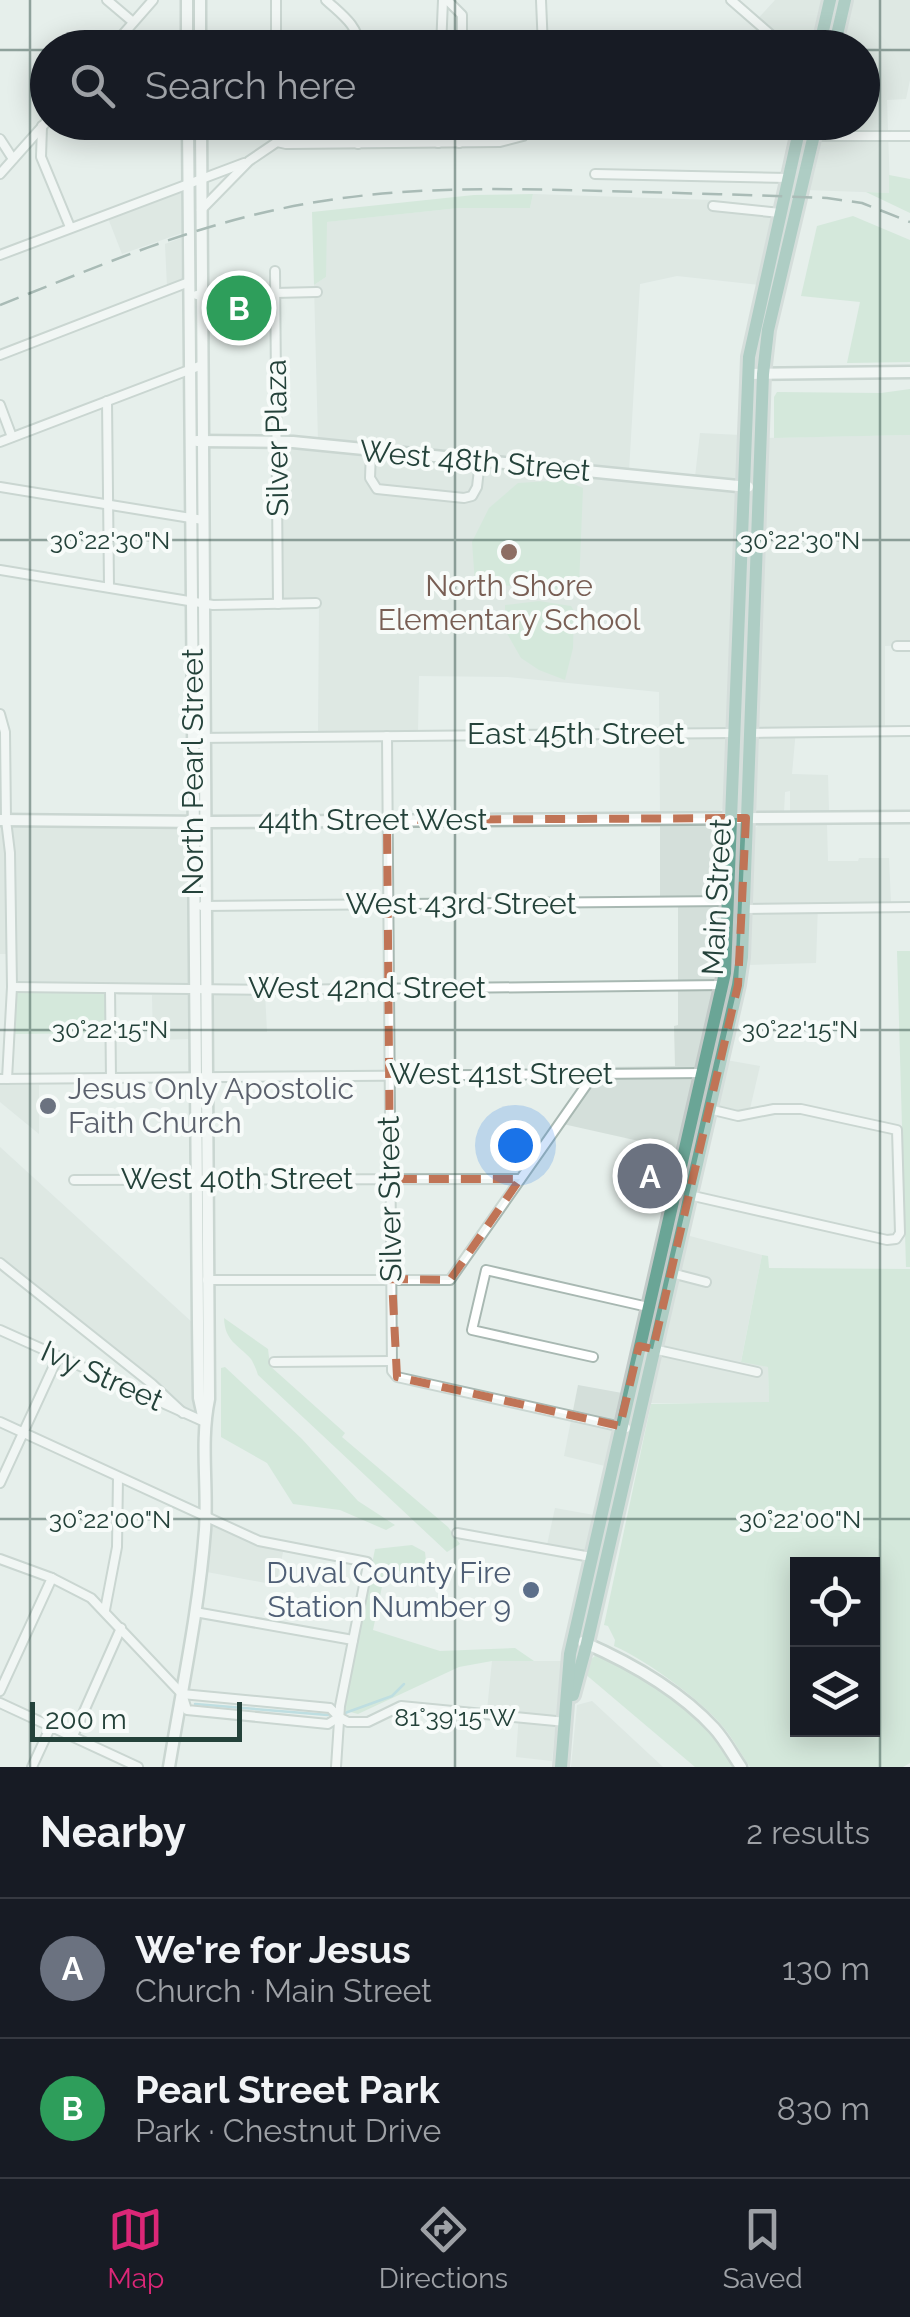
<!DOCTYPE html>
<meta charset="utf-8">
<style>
:root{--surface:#171b24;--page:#20242c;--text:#f1f3f6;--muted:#9ea1a6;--line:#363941;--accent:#db2777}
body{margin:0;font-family:Raleway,sans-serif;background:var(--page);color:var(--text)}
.controls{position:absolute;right:30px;bottom:30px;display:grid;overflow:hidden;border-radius:0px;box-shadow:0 5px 25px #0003}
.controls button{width:90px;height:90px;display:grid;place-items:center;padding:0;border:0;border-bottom:2px solid var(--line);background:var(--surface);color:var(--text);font:50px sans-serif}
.scale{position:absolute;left:30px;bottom:25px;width:212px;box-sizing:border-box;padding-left:10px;border:5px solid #24423a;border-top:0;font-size:28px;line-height:35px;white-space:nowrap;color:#24423a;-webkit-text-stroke:8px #f7fbf9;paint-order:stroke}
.you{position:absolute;left:515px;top:1145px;width:35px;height:35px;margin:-25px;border:8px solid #fff;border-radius:50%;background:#1a73e8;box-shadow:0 0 0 15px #1a73e833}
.badge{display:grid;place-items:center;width:65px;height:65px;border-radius:50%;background:var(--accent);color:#fff;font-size:32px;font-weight:700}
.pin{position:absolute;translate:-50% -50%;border:5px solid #fff;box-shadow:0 2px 10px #0006}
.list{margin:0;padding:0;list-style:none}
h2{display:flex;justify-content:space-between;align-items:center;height:130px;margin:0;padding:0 40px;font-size:42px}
h2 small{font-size:32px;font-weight:400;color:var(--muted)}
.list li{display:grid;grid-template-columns:65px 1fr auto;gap:30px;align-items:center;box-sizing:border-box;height:140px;padding:0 40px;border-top:2px solid var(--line)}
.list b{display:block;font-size:38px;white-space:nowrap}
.list p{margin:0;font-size:32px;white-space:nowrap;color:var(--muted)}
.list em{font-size:32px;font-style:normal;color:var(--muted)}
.icon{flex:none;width:55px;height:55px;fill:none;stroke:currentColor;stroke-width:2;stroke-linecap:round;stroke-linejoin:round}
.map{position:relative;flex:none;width:910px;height:1767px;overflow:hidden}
.search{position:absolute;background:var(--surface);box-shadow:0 5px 25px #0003;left:30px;right:30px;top:30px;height:110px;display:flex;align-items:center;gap:25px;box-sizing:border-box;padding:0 35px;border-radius:55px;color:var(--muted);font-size:38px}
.sheet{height:410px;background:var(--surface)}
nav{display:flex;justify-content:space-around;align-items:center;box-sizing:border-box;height:140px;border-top:2px solid var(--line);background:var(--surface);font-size:28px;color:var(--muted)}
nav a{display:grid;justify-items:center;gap:5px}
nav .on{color:var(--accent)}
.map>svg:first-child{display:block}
.built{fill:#d4dfda}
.green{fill:#bfe0c8;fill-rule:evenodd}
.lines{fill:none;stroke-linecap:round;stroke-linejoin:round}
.stream{stroke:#8ec9d4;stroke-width:2.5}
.minor-casing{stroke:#a8b8b2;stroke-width:12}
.tertiary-casing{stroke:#a8b8b2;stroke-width:15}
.primary-casing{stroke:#c2cac8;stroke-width:18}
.minor{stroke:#fff;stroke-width:8}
.tertiary{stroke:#fff;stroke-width:10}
.primary{stroke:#6aa596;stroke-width:12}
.rail{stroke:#5f7d75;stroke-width:2.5;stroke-dasharray:20 10;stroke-linecap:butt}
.marked{fill:none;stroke:#c07456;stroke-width:8;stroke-dasharray:20 12;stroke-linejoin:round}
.ticks{fill:none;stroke:#24423a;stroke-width:2.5;stroke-opacity:0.45}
.education-dot{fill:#8d6e63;stroke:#f7fbf9;stroke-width:4}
.worship-dot{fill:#6b7280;stroke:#f7fbf9;stroke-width:4}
.service-dot{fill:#5c6f8a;stroke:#f7fbf9;stroke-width:4}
.labels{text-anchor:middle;stroke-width:8;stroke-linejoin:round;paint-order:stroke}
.street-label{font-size:30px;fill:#24423a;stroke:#f7fbf9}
.education-label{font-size:30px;fill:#785e54;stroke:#f7fbf9}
.worship-label{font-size:30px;fill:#5b616d;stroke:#f7fbf9;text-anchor:start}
.service-label{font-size:30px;fill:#4e5e75;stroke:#f7fbf9;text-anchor:end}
.ticks-label{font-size:25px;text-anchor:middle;fill:#24423a;stroke:#f7fbf9;stroke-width:8;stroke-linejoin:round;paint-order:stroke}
</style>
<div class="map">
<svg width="910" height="1767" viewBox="0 0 910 1767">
<rect width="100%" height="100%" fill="#e6efeb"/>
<g class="built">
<polygon points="775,0 824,0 813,47 780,47 753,24"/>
<polygon points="850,0 910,0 910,80 906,99 887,100 890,193 807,190 822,123 862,122 862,48 839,47"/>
<polygon points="181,190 182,233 122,254 108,218"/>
<polygon points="533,194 711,200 776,208 760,285 677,276 640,284 629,471 318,441 314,285 326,277 326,222 459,208 530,208"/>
<polygon points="181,238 182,281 167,286 165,244"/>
<polygon points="700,433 740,435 738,473 735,479 730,480 695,477"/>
<polygon points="910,435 910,645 885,646 885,728 796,729 792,774 828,775 829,811 790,811 790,791 785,792 784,812 757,811 753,805 766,438"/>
<polygon points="281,445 729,490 734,492 737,496 726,806 717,813 660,813 659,692 508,677 419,676 418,731 318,733 319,608 282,608"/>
<polygon points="660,822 720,823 725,830 719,975 679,1150 563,1124 604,1067 675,1066 674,1026 678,1025 678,899 660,898"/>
<polygon points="759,825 827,825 828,861 858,861 859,858 889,858 891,903 818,904 816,963 746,965 751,831"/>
<polygon points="0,826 187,829 190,834 191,1039 153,1040 152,995 119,995 106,990 14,991 15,954 0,954"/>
<polygon points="211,993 265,993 267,1032 212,1032"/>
<polygon points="726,1060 760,1066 749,1113 716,1105"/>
<polygon points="0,1085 39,1085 39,1134 0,1102"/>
<polygon points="0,1147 194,1324 196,1416 0,1259"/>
<polygon points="686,1235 762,1255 741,1361 768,1367 769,1403 646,1403"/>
<polygon points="578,1385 622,1393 605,1466 564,1456"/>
<polygon points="555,1508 594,1515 586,1553 547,1545"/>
<polygon points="212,1516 257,1536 285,1543 276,1585 207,1572"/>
<polygon points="492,1661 562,1661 552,1761 516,1757 519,1713 487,1710"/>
<polygon points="592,1701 663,1767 571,1767 577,1705"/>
</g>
<g class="green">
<polygon points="889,175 910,179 910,213 866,192 889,193"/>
<polygon points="533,194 530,208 459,208 327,222 326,277 314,285 312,212 474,195"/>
<polygon points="853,216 910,240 910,362 847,363 860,302 801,296 817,226"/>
<polygon points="272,296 272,318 206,319 206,298"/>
<polygon points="910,389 910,435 774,438 774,397 777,392 881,393"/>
<polygon points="565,480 583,488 579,586 574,591 475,583 472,542 489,508 518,483"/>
<polygon points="539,601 571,606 574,611 573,648 565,680 539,670 521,658 505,630 505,605"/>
<polygon points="897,951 910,951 910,1267 906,1267"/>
<polygon points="106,990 108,1033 13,1034 14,991"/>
<path d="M762,1255L768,1256L769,1268L910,1269V1763L903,1767H750C742,1756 736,1744 728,1733C706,1703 648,1661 614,1646L615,1640L608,1626L604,1625L651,1404L769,1402L768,1367L741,1362ZM798,1564H872V1730H798Z"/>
<path d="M224,1318L268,1349L270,1366L345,1433L342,1437L448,1527L460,1544L447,1552L258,1375C257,1371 253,1362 251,1359C238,1344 225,1342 224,1318Z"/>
<polygon points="225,1367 302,1439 358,1501 395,1525 386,1530 340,1510 293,1504 267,1463 221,1437 221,1368"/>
<polygon points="412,1545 425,1552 427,1570 385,1572 373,1630 440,1651 515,1648 534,1661 492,1661 459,1667 358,1714 343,1710 375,1549"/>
<path d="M596,1655C618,1655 693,1710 709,1728C719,1740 728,1754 737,1767H695L584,1673L589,1661Z"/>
</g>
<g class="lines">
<g class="stream">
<polyline points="195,1704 328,1715"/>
<polyline points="345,1713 392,1696 404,1684"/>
</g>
<g class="minor-casing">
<g id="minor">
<polyline points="107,0 133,22"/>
<polyline points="276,0 276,48"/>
<path d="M326,0C342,15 358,25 360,48"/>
<polyline points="447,0 462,15 462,48"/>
<polyline points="541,0 543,48"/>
<polyline points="731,0 786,48"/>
<polyline points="111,48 153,0"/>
<polyline points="441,48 443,0"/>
<polyline points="277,122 277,142"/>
<polyline points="42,126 41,157 70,227"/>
<polyline points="813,136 910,136"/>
<polyline points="0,139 13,159"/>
<polyline points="438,143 439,122"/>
<polyline points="459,143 460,122"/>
<polyline points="358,144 358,122"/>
<polyline points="0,174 48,120"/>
<polyline points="595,174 788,178"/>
<polyline points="713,206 780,213"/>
<polyline points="201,210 249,161 277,142 286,144 500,142 523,136 535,122"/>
<polyline points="0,255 244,163"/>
<polyline points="275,271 278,604"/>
<polyline points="197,295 317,292"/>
<polyline points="0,355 189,282"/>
<polyline points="107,401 109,586"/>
<polyline points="0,405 12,437"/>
<polyline points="0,442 202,365"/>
<polyline points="371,451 370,478 377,489 464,498 472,496 477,487 480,461"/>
<polyline points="0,487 203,520"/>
<polyline points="0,570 213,605 316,603"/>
<polyline points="897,646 910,646"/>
<polyline points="0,714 5,732 6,820 10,853 12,987 7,1079"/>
<polyline points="749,733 910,731"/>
<polyline points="387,736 392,1371 397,1377 626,1428"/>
<polyline points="193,738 734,733"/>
<polyline points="202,906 728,901"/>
<polyline points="743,909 910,907"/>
<polyline points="12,987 271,990 723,985"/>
<polyline points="110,989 111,1078"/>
<polyline points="0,1079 703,1073"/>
<polyline points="74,1180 520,1179"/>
<polyline points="689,1195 887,1240 896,1239 900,1233 897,1130 801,1109 774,1109 738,1116 709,1109"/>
<polyline points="0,1263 152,1384 183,1413"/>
<polyline points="671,1273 706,1282"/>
<polyline points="207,1280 450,1280 594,1074"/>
<polyline points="0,1330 205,1422"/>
<polyline points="653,1349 757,1372"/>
<polyline points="593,1357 472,1330 486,1270 648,1307"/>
<polyline points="274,1362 391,1361"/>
<polyline points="0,1422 259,1541 367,1562 368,1565 340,1706 336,1767"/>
<polyline points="0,1483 58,1357"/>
<polyline points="457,1533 591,1557"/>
<polyline points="0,1559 52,1578 91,1598 182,1694 187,1710 328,1724 339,1717"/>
<polyline points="105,1610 117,1547 118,1477"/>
<polyline points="195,1612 353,1640"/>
<polyline points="0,1691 52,1578"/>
<polyline points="182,1694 330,1708 339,1717 348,1722 368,1722 401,1706 566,1722"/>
<polyline points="0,1703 138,1767"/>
<polyline points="73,1736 121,1628"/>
<polyline points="32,1767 51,1726"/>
</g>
</g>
<g class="tertiary-casing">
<g id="tertiary">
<polyline points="187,0 187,48"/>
<polyline points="200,0 200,48"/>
<polyline points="188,122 198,1323 199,1398 203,1416"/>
<polyline points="748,374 910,372"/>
<polyline points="197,441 293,442 748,487"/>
<polyline points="0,820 206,822 910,817"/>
<path d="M583,1642C629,1662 680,1691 714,1728C725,1740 732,1754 741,1767"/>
<path d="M169,1767C182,1688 199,1609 205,1530C208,1486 200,1442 209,1399L201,122"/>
</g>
</g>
<g class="primary-casing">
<g id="primary">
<polyline points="819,48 830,0"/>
<polyline points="834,48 845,0"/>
<polyline points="573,1695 587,1643 738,985 742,957 763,374 768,330 817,122"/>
<polyline points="561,1767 570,1654 725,973 749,357 801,122"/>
</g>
</g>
<use href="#minor" class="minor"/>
<use href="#tertiary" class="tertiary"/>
<use href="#primary" class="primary"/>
<path class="rail" d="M0,305C87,271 174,233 266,212C382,185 489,188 607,191C680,193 754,195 827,198L862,203L910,222"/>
</g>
<path d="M0 0H910V1767H0ZM746,818L738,985L653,1349L639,1346L620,1426L397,1377L392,1279L450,1280L520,1179H390L387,820Z" fill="#e6efeb" fill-opacity=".55" fill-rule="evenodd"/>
<path class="marked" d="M746,818L738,985L653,1349L639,1346L620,1426L397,1377L392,1279L450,1280L520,1179H390L387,820Z"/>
<path class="ticks" d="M30,0V1767M455,0V48M880,0V1767M0,50H48M862,50H910M455,122V1767M0,540H910M0,1030H910M0,1519H910"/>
<circle class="education-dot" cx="509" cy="552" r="10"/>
<circle class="worship-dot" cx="48" cy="1106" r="10"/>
<circle class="service-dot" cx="531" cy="1590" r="10"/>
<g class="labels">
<g class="street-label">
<text transform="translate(277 438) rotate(-91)" y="10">Silver Plaza</text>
<text transform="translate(475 461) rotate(5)" y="10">West 48th Street</text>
<text x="576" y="744">East 45th Street</text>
<text transform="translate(193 772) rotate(-90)" y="10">North Pearl Street</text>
<text x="373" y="830">44th Street West</text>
<text transform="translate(717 897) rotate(-87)" y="10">Main Street</text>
<text x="461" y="914">West 43rd Street</text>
<text x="367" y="998">West 42nd Street</text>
<text x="501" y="1084">West 41st Street</text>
<text x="237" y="1189">West 40th Street</text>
<text transform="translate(390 1199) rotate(-91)" y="10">Silver Street</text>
<text transform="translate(102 1376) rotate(24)" y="10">Ivy Street</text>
</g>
<g class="education-label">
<text x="509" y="596">North Shore<tspan x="509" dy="34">Elementary School</tspan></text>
</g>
<g class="worship-label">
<text x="68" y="1099">Jesus Only Apostolic<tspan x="68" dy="34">Faith Church</tspan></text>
</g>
<g class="service-label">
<text x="511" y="1583">Duval County Fire<tspan x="511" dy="34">Station Number 9</tspan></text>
</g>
</g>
<g class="ticks-label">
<text x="110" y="549">30°22'30"N</text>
<text x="800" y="549">30°22'30"N</text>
<text x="110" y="1038">30°22'15"N</text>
<text x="800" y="1038">30°22'15"N</text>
<text x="110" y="1528">30°22'00"N</text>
<text x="800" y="1528">30°22'00"N</text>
<text x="455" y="1726">81°39'15"W</text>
</g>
</svg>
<div class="controls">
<button><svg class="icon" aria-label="locate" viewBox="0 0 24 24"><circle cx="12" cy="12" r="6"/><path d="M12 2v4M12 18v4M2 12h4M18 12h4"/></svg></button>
<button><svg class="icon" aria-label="layers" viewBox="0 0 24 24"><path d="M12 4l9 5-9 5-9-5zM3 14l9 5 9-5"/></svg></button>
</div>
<div class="scale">200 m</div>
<div class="you"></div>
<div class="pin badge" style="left:650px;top:1176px;background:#6b7280">A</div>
<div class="pin badge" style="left:239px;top:308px;background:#2e9e5b">B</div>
<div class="search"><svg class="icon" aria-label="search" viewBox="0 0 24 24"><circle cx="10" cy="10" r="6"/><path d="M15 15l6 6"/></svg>Search here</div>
</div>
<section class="sheet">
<h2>Nearby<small>2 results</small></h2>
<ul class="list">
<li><span class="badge" style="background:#6b7280">A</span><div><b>We're for Jesus</b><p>Church · Main Street</p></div><em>130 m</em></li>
<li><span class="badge" style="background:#2e9e5b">B</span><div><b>Pearl Street Park</b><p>Park · Chestnut Drive</p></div><em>830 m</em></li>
</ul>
</section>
<nav>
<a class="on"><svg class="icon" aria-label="map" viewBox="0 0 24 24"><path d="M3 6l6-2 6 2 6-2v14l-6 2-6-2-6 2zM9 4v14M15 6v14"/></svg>Map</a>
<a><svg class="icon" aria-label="directions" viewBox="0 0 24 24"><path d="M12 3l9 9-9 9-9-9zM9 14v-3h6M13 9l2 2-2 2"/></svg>Directions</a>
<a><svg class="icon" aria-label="saved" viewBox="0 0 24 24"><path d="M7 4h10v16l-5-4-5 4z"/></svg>Saved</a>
</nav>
